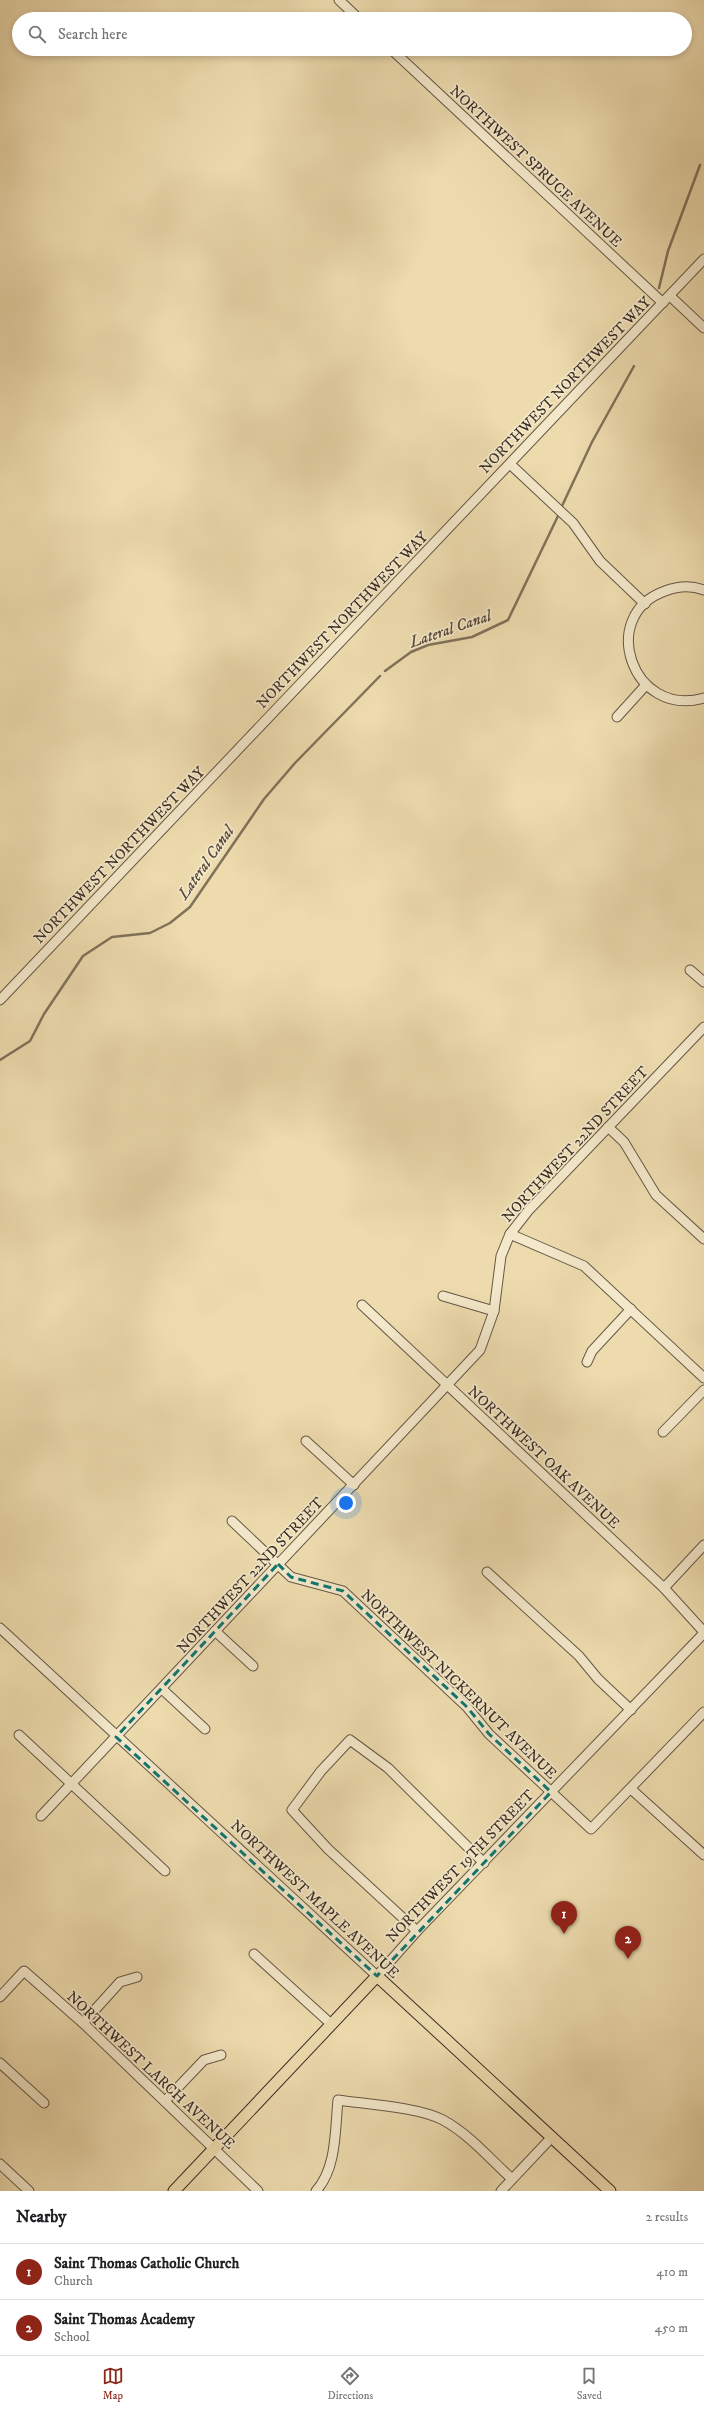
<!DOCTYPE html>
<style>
:root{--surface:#fff;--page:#f6f6f6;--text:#202124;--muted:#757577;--line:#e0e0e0;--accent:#8f2418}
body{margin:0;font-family:"IM FELL DW Pica",serif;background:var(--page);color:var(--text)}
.you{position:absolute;left:346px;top:1503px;width:14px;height:14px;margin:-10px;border:3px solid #fff;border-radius:50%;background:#1a73e8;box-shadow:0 0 0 6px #1a73e833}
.badge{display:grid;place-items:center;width:26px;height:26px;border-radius:50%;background:var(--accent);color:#fff;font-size:13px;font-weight:700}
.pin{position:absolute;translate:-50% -33px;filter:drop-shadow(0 1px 2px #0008)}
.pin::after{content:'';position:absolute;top:21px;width:14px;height:12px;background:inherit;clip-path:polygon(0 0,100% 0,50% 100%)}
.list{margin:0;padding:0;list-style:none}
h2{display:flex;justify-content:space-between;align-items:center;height:52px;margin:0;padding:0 16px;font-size:17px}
h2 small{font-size:13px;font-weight:400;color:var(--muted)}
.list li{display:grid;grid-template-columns:26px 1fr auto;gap:12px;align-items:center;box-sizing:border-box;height:56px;padding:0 16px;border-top:1px solid var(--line)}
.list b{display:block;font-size:15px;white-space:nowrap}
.list p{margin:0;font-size:13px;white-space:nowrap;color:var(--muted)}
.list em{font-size:13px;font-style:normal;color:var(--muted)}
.icon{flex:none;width:22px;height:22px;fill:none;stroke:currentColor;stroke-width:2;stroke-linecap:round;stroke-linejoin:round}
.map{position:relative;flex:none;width:704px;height:2191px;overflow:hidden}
.search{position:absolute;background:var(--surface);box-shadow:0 2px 6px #0003;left:12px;right:12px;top:12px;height:44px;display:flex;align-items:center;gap:10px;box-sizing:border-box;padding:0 14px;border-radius:22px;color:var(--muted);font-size:15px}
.sheet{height:164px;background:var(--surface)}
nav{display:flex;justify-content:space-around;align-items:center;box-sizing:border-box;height:56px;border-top:1px solid var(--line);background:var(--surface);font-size:11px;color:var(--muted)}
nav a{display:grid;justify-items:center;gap:2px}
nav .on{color:var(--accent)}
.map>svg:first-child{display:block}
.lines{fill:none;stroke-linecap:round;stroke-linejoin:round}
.stream{stroke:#80725a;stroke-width:2.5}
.minor-casing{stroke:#665846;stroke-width:11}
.major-casing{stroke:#392c23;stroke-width:13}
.minor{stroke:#f3e8ca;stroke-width:9}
.major{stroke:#eddbae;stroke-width:11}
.marked{fill:none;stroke:#0f766e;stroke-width:3;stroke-dasharray:8 5;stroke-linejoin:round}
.labels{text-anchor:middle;stroke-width:3.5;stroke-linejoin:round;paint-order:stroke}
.street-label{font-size:15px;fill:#392c23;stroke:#f3e8ca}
.water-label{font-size:16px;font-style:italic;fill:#57493a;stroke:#f3e8ca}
</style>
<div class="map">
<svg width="704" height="2191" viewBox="0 0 704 2191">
<rect width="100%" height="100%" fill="#eddbae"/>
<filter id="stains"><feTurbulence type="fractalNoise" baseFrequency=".005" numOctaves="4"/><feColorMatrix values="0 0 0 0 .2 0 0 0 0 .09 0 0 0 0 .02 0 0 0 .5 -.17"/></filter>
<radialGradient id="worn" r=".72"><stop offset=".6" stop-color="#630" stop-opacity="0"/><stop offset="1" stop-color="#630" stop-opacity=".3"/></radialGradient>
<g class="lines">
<g class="stream">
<polyline points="659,288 668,251 700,165"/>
<polyline points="562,506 592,442 634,366"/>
<polyline points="385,671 411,652 428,645 472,637 508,620 558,516"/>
<polyline points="0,1060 30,1041 44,1014 83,956 112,937 150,933 170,923 190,907 264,799 295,763 380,676"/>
</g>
<g class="minor-casing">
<g id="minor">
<polyline points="339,0 359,19"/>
<polyline points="391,49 663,303"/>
<polyline points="670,296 704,328"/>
<polyline points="510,464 573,523 600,561 645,604"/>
<path d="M704,590C691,585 678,586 665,591C597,615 632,719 704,698"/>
<polyline points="617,717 646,685"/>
<polyline points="690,970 704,982"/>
<polyline points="0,1000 704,259"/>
<polyline points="608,1127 624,1142 656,1195 704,1239"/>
<polyline points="510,1234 584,1266 704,1378"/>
<polyline points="443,1296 494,1311"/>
<polyline points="362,1305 664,1588 704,1632"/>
<polyline points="587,1362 592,1351 631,1309"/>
<polyline points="663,1432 704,1390"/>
<polyline points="306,1441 354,1485"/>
<polyline points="232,1521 291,1577 343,1591 467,1707 489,1734 591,1829 704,1712"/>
<polyline points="487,1572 579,1656 598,1679 631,1710"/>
<polyline points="664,1588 704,1545"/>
<polyline points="0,1628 377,1976 417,1931 704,1633"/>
<polyline points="215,1631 253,1666"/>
<polyline points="162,1689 205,1729"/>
<polyline points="19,1735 165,1871"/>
<polyline points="631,1789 704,1855"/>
<polyline points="41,1816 480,1350 494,1311 501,1256 510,1234 528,1211 704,1027"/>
<polyline points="417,1931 328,1849 292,1810 321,1771 350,1740 388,1768 484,1863"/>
<polyline points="254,1954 330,2023"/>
<polyline points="0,1997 24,1971 83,2023 258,2191"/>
<polyline points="83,2023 120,1982 137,1977"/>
<polyline points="0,2063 44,2103"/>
<polyline points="165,2101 204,2060 221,2055"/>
<polyline points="0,2164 29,2191"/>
<path d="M316,2191C337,2168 335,2129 338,2100C365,2104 419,2107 443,2120C469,2134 490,2159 512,2179"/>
<polyline points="501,2191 552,2137"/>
</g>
</g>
<g class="major-casing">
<polyline id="major" points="174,2191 377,1976 610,2191"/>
</g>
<use href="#minor" class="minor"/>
<use href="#major" class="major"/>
</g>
<path class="marked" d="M278,1564L291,1577L343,1591L467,1707L489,1734L551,1792L377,1976L116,1737Z"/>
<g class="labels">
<g class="street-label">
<text transform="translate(536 166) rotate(43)" y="5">NORTHWEST SPRUCE AVENUE</text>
<text transform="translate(565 385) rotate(-46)" y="5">NORTHWEST NORTHWEST WAY</text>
<text transform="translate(342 620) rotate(-46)" y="5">NORTHWEST NORTHWEST WAY</text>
<text transform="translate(119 855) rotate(-46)" y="5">NORTHWEST NORTHWEST WAY</text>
<text transform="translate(575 1144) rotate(-47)" y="5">NORTHWEST 22ND STREET</text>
<text transform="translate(544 1457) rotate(43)" y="5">NORTHWEST OAK AVENUE</text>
<text transform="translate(250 1575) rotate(-47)" y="5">NORTHWEST 22ND STREET</text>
<text transform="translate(459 1684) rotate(44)" y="5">NORTHWEST NICKERNUT AVENUE</text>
<text transform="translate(460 1866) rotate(-46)" y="5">NORTHWEST 19TH STREET</text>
<text transform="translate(315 1899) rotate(43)" y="5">NORTHWEST MAPLE AVENUE</text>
<text transform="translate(151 2070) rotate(43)" y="5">NORTHWEST LARCH AVENUE</text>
</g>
<g class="water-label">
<text transform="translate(450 628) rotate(-19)" y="6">Lateral Canal</text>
<text transform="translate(205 862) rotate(-55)" y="6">Lateral Canal</text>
</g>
</g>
<rect width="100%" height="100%" filter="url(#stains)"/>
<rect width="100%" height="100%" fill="url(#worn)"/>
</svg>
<div class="you"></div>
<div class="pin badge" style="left:564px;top:1934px">1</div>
<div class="pin badge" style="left:628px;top:1959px">2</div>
<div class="search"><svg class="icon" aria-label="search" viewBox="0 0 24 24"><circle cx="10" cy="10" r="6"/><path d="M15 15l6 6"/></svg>Search here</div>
</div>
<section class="sheet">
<h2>Nearby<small>2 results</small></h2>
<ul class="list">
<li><span class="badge">1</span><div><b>Saint Thomas Catholic Church</b><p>Church</p></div><em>410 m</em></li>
<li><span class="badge">2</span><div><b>Saint Thomas Academy</b><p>School</p></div><em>450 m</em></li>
</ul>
</section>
<nav>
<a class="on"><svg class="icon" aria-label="map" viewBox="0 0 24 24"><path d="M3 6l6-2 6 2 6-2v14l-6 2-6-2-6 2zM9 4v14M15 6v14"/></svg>Map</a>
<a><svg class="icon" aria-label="directions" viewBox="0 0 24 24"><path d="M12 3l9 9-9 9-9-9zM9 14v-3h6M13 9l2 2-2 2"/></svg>Directions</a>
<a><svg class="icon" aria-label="saved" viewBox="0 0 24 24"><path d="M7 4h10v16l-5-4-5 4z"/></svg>Saved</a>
</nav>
